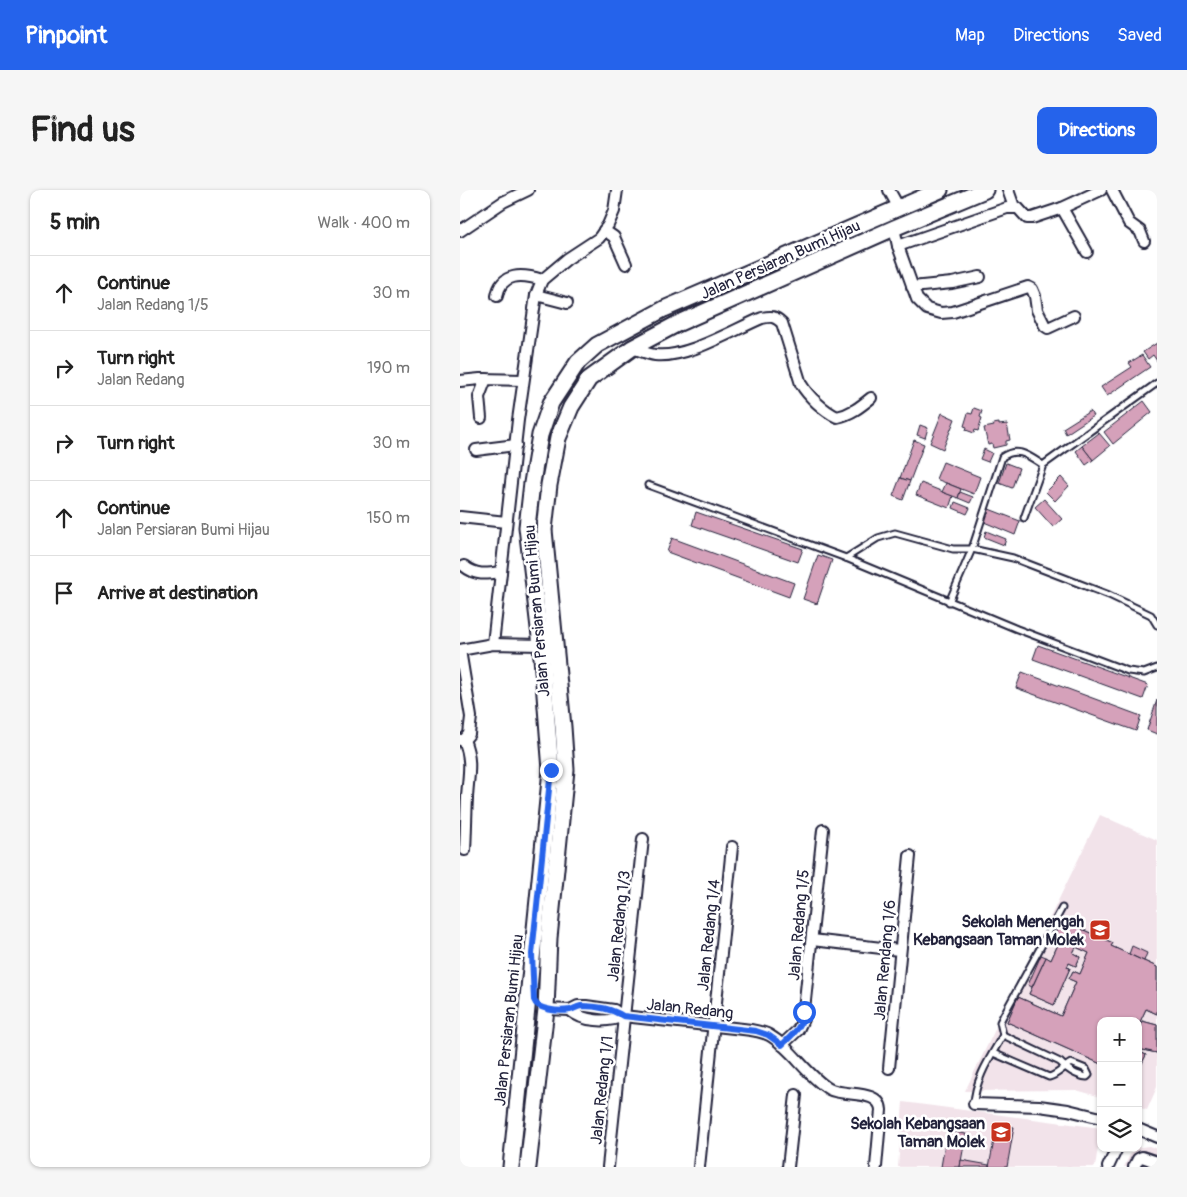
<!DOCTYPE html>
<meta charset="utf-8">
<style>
:root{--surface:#fff;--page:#f6f6f6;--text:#222;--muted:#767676;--line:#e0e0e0;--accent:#2563eb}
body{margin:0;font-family:Pangolin,sans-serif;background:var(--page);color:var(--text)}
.controls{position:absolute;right:15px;bottom:15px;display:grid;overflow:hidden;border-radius:10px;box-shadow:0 1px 4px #0004}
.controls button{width:45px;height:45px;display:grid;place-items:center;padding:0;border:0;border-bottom:1px solid var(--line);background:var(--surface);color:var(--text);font:25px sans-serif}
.stop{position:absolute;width:15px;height:15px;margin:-11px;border:4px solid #2563eb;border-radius:50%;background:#fff}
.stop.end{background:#2563eb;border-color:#fff;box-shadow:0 1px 5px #0008}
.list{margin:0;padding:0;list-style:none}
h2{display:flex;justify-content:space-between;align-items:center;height:65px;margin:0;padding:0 20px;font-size:21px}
h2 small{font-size:16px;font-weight:400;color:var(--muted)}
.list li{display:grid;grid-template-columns:32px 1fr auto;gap:15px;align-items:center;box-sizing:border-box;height:75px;padding:0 20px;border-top:1px solid var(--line)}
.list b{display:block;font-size:19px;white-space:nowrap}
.list p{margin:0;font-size:16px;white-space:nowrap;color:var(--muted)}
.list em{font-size:16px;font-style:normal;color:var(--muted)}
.icon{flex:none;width:28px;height:28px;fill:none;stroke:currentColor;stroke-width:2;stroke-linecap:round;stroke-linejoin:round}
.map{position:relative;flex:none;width:697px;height:977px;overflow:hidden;border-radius:10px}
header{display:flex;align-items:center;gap:30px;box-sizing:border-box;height:70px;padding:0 25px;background:var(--accent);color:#fff}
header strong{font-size:24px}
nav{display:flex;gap:28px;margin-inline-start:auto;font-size:18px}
.intro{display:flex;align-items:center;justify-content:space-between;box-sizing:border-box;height:120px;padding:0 30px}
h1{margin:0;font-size:35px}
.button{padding:12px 22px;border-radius:10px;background:var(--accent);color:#fff;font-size:18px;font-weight:700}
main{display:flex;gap:30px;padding:0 30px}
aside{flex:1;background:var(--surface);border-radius:10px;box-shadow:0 1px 4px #0004}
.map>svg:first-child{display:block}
.built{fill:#f2e3ea}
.building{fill:#d5a1ba;stroke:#22223b}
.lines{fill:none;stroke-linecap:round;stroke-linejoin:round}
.lane-casing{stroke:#22223b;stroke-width:9}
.street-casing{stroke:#22223b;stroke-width:14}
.primary-casing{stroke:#22223b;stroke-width:19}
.lane{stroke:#fff;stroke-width:5}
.street{stroke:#fff;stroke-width:10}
.primary{stroke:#fff;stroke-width:15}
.route{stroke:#2563eb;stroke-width:6}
.labels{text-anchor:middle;stroke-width:5;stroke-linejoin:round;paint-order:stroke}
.street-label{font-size:16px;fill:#22223b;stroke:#fff}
.poi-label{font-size:16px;font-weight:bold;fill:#22223b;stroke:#fff;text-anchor:end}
</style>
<header>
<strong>Pinpoint</strong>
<nav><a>Map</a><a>Directions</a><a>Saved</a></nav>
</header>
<div class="intro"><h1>Find us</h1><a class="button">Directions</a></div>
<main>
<aside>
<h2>5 min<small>Walk · 400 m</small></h2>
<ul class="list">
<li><svg class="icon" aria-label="ahead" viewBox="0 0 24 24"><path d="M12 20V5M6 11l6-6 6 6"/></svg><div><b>Continue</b><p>Jalan Redang 1/5</p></div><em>30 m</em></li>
<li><svg class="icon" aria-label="right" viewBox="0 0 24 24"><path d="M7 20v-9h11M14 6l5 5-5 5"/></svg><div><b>Turn right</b><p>Jalan Redang</p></div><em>190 m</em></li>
<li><svg class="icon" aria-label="right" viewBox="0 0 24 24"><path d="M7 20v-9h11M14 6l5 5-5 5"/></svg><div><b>Turn right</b></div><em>30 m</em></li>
<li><svg class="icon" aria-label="ahead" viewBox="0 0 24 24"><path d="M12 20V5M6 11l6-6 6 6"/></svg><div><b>Continue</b><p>Jalan Persiaran Bumi Hijau</p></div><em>150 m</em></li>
<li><svg class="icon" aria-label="arrive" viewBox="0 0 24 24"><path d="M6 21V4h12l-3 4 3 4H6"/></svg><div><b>Arrive at destination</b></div></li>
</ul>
</aside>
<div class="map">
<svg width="697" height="977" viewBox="0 0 697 977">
<rect width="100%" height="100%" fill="#fff"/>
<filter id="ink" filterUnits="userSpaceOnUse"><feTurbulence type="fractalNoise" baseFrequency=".02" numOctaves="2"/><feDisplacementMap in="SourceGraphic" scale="10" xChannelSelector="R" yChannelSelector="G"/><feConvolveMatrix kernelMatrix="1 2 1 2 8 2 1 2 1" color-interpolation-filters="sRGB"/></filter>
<g filter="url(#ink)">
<g class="built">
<polygon points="640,625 697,650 697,897 687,920 678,917 678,831 641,831 641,907 616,900 505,901"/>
<polygon points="443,912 641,938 635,977 438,977"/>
<polygon points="689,956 697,959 697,977 664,977 673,958"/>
</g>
<g class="building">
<polygon points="697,153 697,171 693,165 688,169 683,162"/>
<polygon points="682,165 690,177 647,206 641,197 672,177 669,173"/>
<polygon points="684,211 692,222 653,254 644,242"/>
<polygon points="514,218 522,221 520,227 522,228 518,241 515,240 514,243 506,240 507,237 504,236 508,223 512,224"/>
<polygon points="630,221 633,226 606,244 603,238"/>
<polygon points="482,223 495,229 483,259 470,253"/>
<polygon points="539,233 539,235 547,234 550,250 546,251 546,255 533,258 532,254 528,255 524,238 534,236 533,234"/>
<polygon points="460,235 468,238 465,248 457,245"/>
<polygon points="639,243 650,256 633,270 622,256"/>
<polygon points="454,250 464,254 450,291 440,288"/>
<polygon points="622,256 633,270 626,275 616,261"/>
<polygon points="524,259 532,263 528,272 520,269"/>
<polygon points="483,272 520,287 514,304 476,289"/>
<polygon points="546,273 559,278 552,298 539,293"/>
<polygon points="601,287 609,296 595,311 586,302"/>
<polygon points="440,288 450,291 443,310 433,306"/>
<polygon points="461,293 493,306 489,318 456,305"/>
<polygon points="486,293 501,299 498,308 482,302"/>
<polygon points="500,302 513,307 510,313 498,308"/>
<polygon points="584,309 602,329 593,337 575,317"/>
<polygon points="495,312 510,318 507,324 493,318"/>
<polygon points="529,319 560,331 555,345 524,332"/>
<polygon points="236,322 343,359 338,372 232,335"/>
<polygon points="526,341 546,349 544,355 524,347"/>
<polygon points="212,348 334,393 329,407 207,362"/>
<polygon points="358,365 372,370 357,414 343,409"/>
<polygon points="578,455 688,495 683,509 573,469"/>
<polygon points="562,482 681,526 676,541 556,498"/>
<polygon points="697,510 697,544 687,540"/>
<polygon points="601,730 653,753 651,756 697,777 697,794 688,815 689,816 693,808 697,810 697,824 686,819 678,836 678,831 661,831 680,786 669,781 667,787 656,783 659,777 645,770 617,833 627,838 631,828 641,833 641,874 547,832 558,807 601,826 616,792 609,789 613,781 620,784 629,763 616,757 613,763 620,767 616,776 609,773 607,777 610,778 594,815 569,804 586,767 591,770 600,750 594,747"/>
<polygon points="601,730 653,753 651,756 697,777 697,824 686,819 678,836 678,831 641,831 641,874 547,832 558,807 601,826 616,792 609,789 613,781 620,784 629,763 616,757 613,763 620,767 616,776 609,773 607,777 610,778 594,815 569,804 586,767 591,770 600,750 594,747"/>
<polygon points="672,756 687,763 684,771 669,764"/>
<polygon points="581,765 586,767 572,797 568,795"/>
<polygon points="682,831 697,835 697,863 678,859 678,838 681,839"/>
<polygon points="682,831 697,835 697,863 678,859 678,838 681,839"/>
<polygon points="678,861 686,865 678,881"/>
<polygon points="678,861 686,865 678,881"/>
<polygon points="537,934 554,937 547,977 529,977"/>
<polygon points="487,941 506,944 500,977 481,977"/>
<polygon points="501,970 529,975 529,977 500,977"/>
</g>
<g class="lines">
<g class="lane-casing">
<g id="lane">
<polyline points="188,295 386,368 557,439 668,481 684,483 697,478"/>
<polyline points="564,328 583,275 697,193"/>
<polyline points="386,368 418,348 435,343 493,359 512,359 553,368 649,405 691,425 697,435"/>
<path d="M489,412L512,359L542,267C558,256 569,266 583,275"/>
<polyline points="543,845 540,832 543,826 602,718"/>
<path d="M514,914C515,889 531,866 543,845L600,872C606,879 617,886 627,887L629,885L626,879L611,873C603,877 598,885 589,887L533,863"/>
</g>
</g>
<g class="street-casing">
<g id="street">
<polyline points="429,0 439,18"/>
<polyline points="548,0 554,17"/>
<polyline points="652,0 669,33 680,41 684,51"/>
<polyline points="602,18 627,62"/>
<polyline points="434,38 438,56 457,109 467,119 481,123 493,122 568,97 572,99 575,106 577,120 585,136 588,138 614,126"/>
<polyline points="144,40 154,47 166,74"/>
<polyline points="0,41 43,12 68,0"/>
<polyline points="438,56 547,18 558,18 567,28 572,28 602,18 641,0"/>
<polyline points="452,97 492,93 520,87"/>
<polyline points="76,105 107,113"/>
<path d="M37,106C41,82 63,84 82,90"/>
<path d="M172,158C179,160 187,164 195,165C226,169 273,140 302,128C311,126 315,126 322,133L341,194C348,206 364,221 377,227C391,224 400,217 411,208"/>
<polyline points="0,191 20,189 63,190"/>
<polyline points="21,228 19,207 26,189"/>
<polyline points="16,260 56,255"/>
<polyline points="0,327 46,332"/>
<path d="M4,376C16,386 27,384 41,382"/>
<polyline points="33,454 58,230 76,105 82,90 107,69 139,48 148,35 154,21 157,0"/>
<polyline points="0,460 33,454 81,455"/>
<polyline points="0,550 4,550 9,544 11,527 0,460"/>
<path d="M4,550C13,572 8,585 7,608C6,625 6,643 5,660"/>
<polyline points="352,750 439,760"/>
<path d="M86,819L110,820L118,816H126L154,820L163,826L283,839C292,840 301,841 309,845C332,858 346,885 369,899C384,907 420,899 421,920L416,977"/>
<path d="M110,820C123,832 148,833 163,826"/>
<polyline points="322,855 338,840 343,829 363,640"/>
<polyline points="429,878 450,666"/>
<polyline points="514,914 579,916 608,920 641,928"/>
<polyline points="678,939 697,947"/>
<polyline points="148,977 183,649"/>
<polyline points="239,977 272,657"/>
<polyline points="328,977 336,905"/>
<polyline points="648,977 657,958"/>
<polyline points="674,977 678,969 682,967 697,972"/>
</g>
</g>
<g class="primary-casing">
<g id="primary">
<polyline points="51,977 91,580 81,455 67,337 72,293 80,245 91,213 118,172 137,155 204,119 480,0"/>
<polyline points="68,977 86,819 89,748 106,580 103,537 84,340 89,295 98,248 111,217 129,189 172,158 217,134 434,38 525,0"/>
</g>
</g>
<use href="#lane" class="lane"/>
<use href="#street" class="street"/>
<use href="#primary" class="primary"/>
</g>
</g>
<g class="lines" filter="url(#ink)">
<path class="route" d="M91,580L72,764L74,810C77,820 99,822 110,820C114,819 116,817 121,816C135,816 152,819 163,826L296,841L308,845L322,855C333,844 342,837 344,822"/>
</g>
<defs>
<g id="school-square" transform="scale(1.125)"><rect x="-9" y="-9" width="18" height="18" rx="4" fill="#c8321e" stroke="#fff"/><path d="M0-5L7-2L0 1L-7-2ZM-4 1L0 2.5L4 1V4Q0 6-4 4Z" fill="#fff"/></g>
</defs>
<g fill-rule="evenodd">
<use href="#school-square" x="640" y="740"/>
<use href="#school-square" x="541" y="942"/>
</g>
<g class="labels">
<g class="street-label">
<text transform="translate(320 69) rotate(-24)" y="6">Jalan Persiaran Bumi Hijau</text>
<text transform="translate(76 421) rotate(-95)" y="6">Jalan Persiaran Bumi Hijau</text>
<text transform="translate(338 735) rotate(-85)" y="6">Jalan Redang 1/5</text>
<text transform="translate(158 736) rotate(-84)" y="6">Jalan Redang 1/3</text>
<text transform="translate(248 745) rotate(-84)" y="6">Jalan Redang 1/4</text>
<text transform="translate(424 770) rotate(-85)" y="6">Jalan Rendang 1/6</text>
<text transform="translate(230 818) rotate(6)" y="6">Jalan Redang</text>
<text transform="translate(48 830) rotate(-84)" y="6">Jalan Persiaran Bumi Hijau</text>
<text transform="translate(141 900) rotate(-84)" y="6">Jalan Redang 1/1</text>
</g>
<g class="poi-label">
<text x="624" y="737">Sekolah Menengah<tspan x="624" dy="18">Kebangsaan Taman Molek</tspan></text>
<text x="525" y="939">Sekolah Kebangsaan<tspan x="525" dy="18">Taman Molek</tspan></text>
</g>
</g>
</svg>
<div class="controls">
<button>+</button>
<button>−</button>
<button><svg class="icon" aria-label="layers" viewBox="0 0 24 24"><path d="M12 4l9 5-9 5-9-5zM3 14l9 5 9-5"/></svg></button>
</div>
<div class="stop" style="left:344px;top:822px"></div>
<div class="stop end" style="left:91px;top:580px"></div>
</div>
</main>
